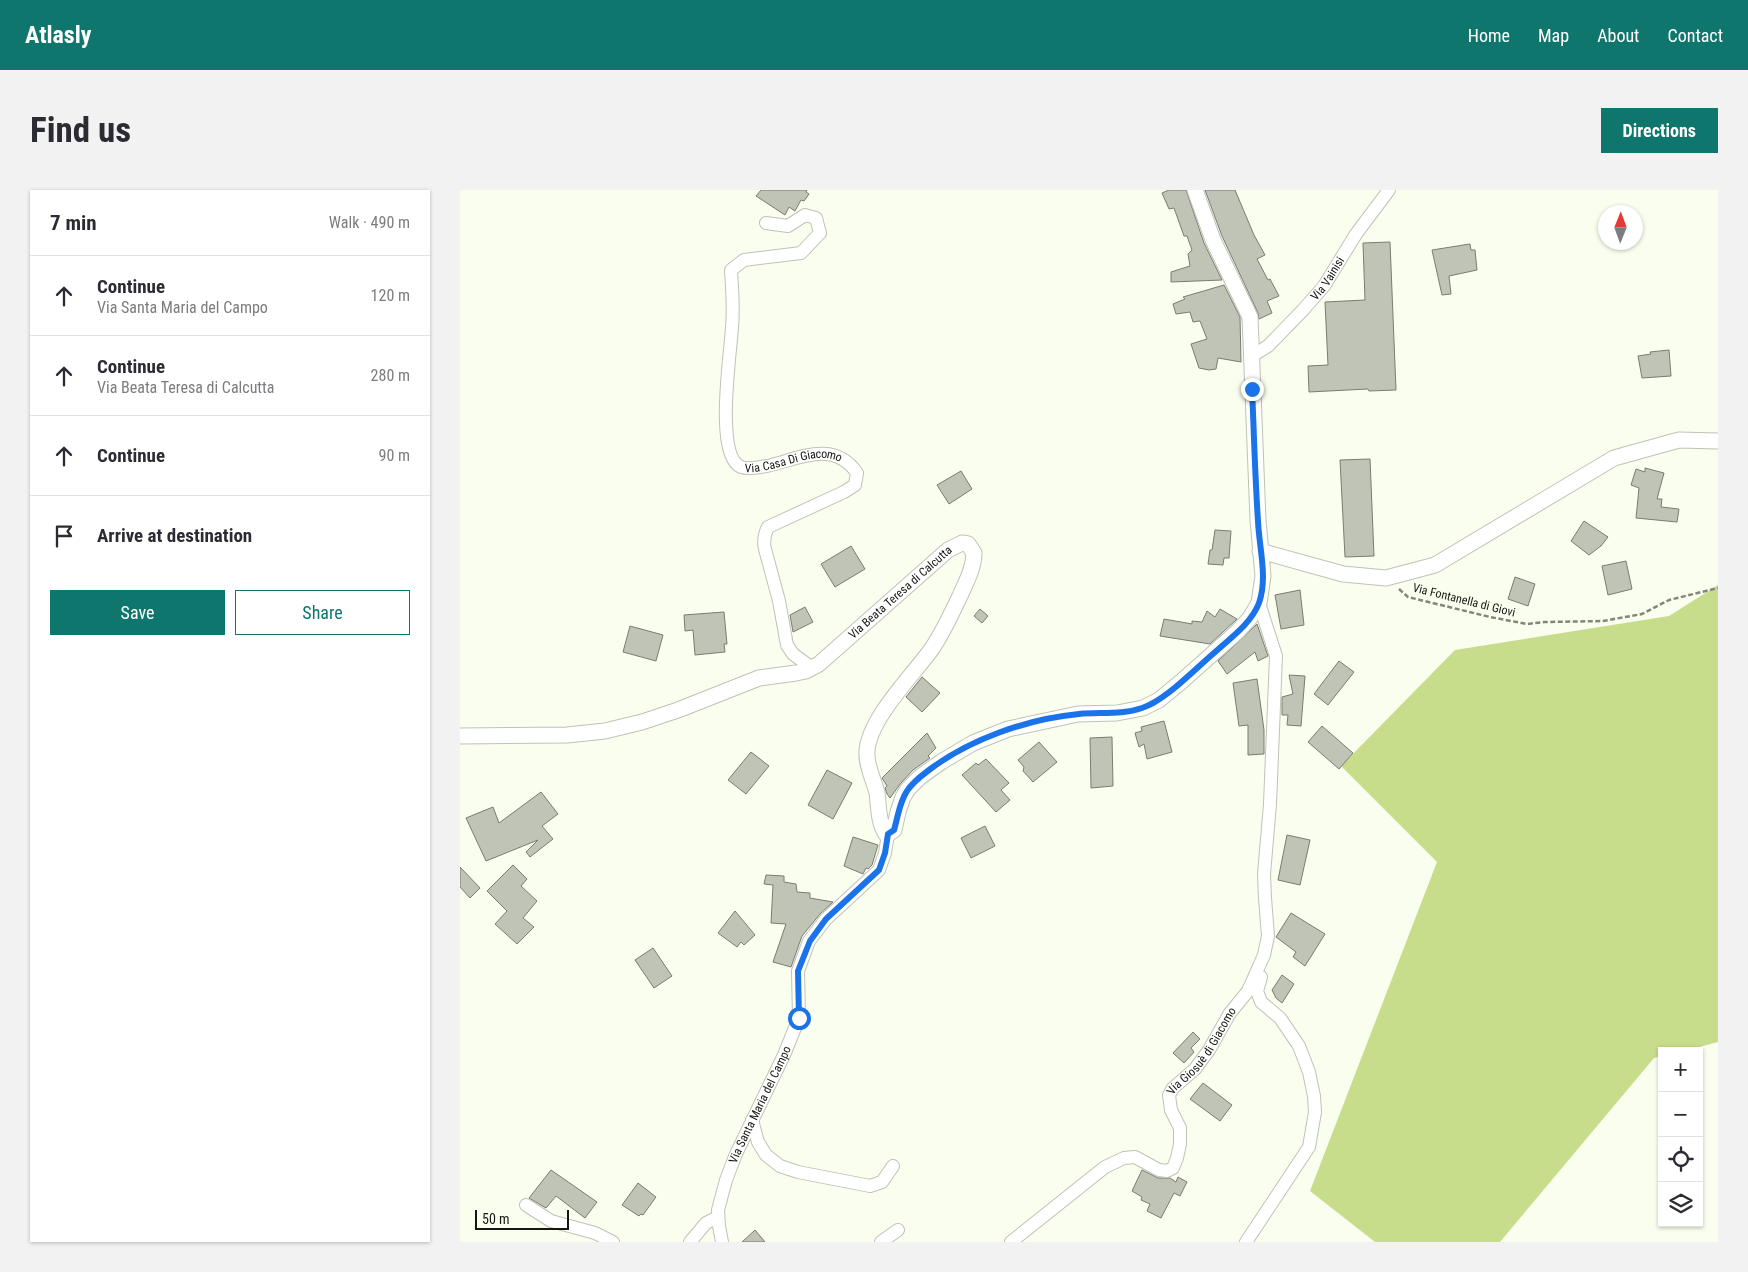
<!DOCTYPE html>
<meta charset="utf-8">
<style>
:root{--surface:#fff;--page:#f2f2f3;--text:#2b2b33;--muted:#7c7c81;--line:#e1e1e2;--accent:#0f766e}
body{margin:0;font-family:"Roboto Condensed",sans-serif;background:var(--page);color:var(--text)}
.controls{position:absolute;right:15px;bottom:15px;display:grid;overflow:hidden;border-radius:0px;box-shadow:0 1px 4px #0004}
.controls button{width:45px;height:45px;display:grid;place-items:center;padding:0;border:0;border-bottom:1px solid var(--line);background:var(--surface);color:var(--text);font:25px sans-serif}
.compass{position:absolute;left:1138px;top:15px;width:45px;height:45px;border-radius:50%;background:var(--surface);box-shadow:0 1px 4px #0004;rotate:1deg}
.scale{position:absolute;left:15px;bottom:12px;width:94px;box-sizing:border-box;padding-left:5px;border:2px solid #151712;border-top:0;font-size:14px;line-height:18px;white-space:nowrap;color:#151712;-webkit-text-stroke:4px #f9feef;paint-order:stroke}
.stop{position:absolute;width:15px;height:15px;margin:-11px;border:4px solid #1a73e8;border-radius:50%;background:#fff}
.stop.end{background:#1a73e8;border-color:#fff;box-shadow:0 1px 5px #0008}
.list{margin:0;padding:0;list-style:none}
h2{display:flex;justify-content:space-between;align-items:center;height:65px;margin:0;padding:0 20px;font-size:21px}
h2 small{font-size:16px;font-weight:400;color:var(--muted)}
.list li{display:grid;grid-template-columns:32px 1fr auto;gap:15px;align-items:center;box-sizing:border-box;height:80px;padding:0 20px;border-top:1px solid var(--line)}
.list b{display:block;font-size:19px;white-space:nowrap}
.list p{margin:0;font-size:16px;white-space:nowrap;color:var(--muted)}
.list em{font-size:16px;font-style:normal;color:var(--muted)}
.actions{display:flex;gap:10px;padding:15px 20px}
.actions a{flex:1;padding:11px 0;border:1px solid var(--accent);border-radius:0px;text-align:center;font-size:18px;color:var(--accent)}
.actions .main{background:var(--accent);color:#fff}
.icon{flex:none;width:28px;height:28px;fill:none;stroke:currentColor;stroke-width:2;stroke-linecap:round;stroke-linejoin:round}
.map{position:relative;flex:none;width:1258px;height:1052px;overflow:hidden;border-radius:0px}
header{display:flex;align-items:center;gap:30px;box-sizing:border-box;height:70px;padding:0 25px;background:var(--accent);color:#fff}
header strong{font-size:24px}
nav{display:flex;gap:28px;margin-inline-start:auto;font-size:18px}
.intro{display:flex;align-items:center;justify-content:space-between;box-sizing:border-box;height:120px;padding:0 30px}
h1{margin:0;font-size:35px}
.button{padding:12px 22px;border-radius:0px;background:var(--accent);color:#fff;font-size:18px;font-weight:700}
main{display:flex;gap:30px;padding:0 30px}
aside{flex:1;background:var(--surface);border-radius:0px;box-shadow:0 1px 4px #0004}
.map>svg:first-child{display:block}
.green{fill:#c7dd8b}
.building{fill:#c0c4b7;stroke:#797d71}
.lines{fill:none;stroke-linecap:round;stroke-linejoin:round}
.minor-casing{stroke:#bfc3b6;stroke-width:14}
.tertiary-casing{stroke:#bfc3b6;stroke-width:17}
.path{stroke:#83867c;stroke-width:2.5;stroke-dasharray:5 2.5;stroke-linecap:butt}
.minor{stroke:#fff;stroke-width:12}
.tertiary{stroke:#fff;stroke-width:15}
.route{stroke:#1a73e8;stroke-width:6}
.labels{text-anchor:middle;stroke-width:4;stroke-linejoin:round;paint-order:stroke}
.street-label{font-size:12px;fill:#151712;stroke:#f9feef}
</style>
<header>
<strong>Atlasly</strong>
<nav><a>Home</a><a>Map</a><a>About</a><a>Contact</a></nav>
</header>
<div class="intro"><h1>Find us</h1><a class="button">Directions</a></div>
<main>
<aside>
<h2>7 min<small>Walk · 490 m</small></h2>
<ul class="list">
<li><svg class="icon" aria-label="ahead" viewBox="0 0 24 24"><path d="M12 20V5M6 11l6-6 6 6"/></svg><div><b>Continue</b><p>Via Santa Maria del Campo</p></div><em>120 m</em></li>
<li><svg class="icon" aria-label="ahead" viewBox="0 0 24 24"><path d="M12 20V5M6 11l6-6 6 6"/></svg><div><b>Continue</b><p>Via Beata Teresa di Calcutta</p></div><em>280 m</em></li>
<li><svg class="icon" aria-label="ahead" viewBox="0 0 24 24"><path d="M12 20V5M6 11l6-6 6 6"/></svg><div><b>Continue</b></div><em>90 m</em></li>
<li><svg class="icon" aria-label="arrive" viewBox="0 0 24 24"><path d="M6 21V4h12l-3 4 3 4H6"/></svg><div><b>Arrive at destination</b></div></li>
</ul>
<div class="actions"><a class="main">Save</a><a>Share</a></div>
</aside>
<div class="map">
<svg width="1258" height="1052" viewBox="0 0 1258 1052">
<rect width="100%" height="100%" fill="#f9feef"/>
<polygon class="green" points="1258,395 1258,852 1224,861 1202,861 1202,866 1194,868 1040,1052 915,1052 850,1001 977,672 881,576 995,460 1209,426"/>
<g class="building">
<polygon points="301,0 347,0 346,2 349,4 344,11 341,10 335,21 329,17 325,25 296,6"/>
<polygon points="709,0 726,0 744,53 762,90 711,92 711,82 730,76 728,64 732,60 727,46 724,46 714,18 709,19 702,3"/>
<polygon points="745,0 775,0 794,45 805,65 797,69 808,90 810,89 819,106 807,111 812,123 799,129 798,123 762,46"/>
<polygon points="930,52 936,200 909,201 908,199 849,202 848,176 868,175 865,112 905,110 903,53"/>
<polygon points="1010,54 1011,60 1015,60 1017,80 989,86 991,104 982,105 972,60"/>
<polygon points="764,95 780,127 781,172 758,168 756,179 749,180 739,178 731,154 747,149 740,131 733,132 730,122 716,124 713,114 725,109 723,107"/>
<polygon points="1209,160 1211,186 1182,188 1178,166 1191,164 1190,162"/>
<polygon points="910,269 914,366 885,367 880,270"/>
<polygon points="1185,278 1204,283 1197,309 1202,309 1201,317 1219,319 1217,332 1176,328 1179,298 1171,295 1176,279 1185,282"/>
<polygon points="501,281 512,299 489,314 477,295"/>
<polygon points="1124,331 1148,347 1141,356 1129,365 1111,351"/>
<polygon points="755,340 771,341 769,368 764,368 763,375 748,374 750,360 752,360"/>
<polygon points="391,356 405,379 375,397 361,374"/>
<polygon points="1166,371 1172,399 1148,405 1142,376"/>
<polygon points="1055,387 1075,394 1068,416 1048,409"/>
<polygon points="840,400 844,435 821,439 815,405"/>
<polygon points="345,417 353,432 333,442 330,425"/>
<polygon points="520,419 528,426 522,433 514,426"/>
<polygon points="760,419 777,429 750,454 700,446 704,429 732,434 732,431 742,432 747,421 755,427"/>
<polygon points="264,422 267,454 264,454 265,462 235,465 233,440 225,441 224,425"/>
<polygon points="797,434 808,466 798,471 795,462 767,484 758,471"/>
<polygon points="170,436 203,445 196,471 163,462"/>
<polygon points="879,471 894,482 868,515 854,504"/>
<polygon points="829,485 845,486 841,536 827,535 828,525 822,525 822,507 833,504"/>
<polygon points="462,487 480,503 462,522 446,507"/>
<polygon points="797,489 804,540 804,564 788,565 788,535 779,536 773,493"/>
<polygon points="704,531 712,562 687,569 684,554 679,557 675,543 682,541 681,537"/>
<polygon points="862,536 893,563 879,579 848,552"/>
<polygon points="467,543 476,558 468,566 470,568 453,580 441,593 430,608 427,604 425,598 427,596 422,588"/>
<polygon points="652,547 653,596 631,598 630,548"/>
<polygon points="579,552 597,572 573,592 563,581 564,577 558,570"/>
<polygon points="291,562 309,576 286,604 268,590"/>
<polygon points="526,569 549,593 541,600 550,610 536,622 502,585 516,573 518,575"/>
<polygon points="367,580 392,593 373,629 348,615"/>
<polygon points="81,602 98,624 82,636 93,649 70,667 66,662 78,650 26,671 6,628 33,617 39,633"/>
<polygon points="525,636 535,656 511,668 501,648"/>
<polygon points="827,645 850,650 840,695 818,690"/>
<polygon points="393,647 418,655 412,675 408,679 406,678 403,684 384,676"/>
<polygon points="53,675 67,689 61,696 77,711 63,728 74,737 57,754 35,734 47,721 27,701"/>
<polygon points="0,677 20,698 10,708 0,697"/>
<polygon points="306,685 324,686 324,692 336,694 337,702 350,703 350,708 373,712 360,724 342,746 331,777 313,772 326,734 311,733 313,695 304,694"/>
<polygon points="275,721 295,745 284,755 281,752 277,757 258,743"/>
<polygon points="831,723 865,744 845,776 833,767 836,762 816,747"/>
<polygon points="193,758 212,786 194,798 175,770"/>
<polygon points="822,785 834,794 822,813 816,808 812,800"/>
<polygon points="733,842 740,849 731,858 734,862 724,873 713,863"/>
<polygon points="743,893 772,915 760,931 730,909"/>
<polygon points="91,980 137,1012 125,1028 96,1006 86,1018 69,1008"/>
<polygon points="682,980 698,988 710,988 716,992 718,987 727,992 720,1006 714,1003 701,1028 687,1021 690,1014 681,1010 682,1007 672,1001"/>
<polygon points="178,993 196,1007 183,1025 181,1024 179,1026 162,1015"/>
<polygon points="295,1040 305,1052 282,1052"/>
</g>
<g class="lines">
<g class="minor-casing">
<g id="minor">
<path id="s1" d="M306,33L328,36L345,25L356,28L360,43L341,63L284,70L271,80C272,99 274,118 272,137C271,161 254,266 281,277C289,280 299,277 307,276C339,269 373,249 397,283L395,295L384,302L308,337C304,345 303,351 305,359L319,411L327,455L333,464L352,478"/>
<path id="s2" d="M792,166L808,156L843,120L864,96L896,44L929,0"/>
<polyline points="292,930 298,952 306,965 320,976 338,982 410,996 422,992 433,976"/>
<polyline points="66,1015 91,1031 135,1043 153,1052"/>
<polyline points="230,1052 246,1033 258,1027"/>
<path id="s3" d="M262,1052L259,1036L258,1020L266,990L276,964L324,865L339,828L338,781L349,751L366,729L419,680L425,663L428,644"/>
<polyline points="421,1052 438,1040"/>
<path id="s4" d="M551,1052L645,977L664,968L675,967L699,980L707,981L713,978L717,968L720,954V938L711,920L709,905L713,898L735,879L749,860L770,823L788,801L804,765L808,746L805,708L804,684L810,614L816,466L799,413"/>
<polyline points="786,1052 849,957 855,922 854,906 849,882 839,856 820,828 801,812 797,801 801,787"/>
</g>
</g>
<g class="tertiary-casing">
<g id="tertiary">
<polyline points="800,361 883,384 926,388 975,375 1154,268 1219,250 1258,251"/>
<path id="s5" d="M0,546L107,545L145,541L182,532L218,520L299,488L336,483L346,481L359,474L488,360L502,353L508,354L514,363C514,378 506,392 500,406C491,424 483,443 471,460C452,486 408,530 407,562C406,576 414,590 417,603C419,617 418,632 426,644H428L434,640L438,622L443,607L448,599L460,587L481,572L513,553L548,539L618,524L657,523L683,518L699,510L722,491L777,442L790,428L799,413L803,386L798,330L790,127L753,50L735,0"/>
</g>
</g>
<polyline class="path" points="939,399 948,407 1030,427 1067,434 1084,432 1143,431 1182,424 1209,410 1258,398"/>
<use href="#minor" class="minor"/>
<use href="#tertiary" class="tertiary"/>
</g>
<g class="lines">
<path class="route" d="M339,828L338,781L350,751L366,729L419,680L425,663L428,644L434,640C438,627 439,613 447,601C452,593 461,586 469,580C510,549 567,529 619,524C640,522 662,525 682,518C705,511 735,479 754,463C769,449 791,434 799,413C808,388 799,357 798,331C795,287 794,243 792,199"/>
</g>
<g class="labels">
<g class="street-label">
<text dy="4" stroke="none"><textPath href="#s2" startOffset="109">Via Vainisi</textPath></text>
<text dy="4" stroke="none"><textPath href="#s1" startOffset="426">Via Casa Di Giacomo</textPath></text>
<text dy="4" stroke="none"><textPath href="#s5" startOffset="479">Via Beata Teresa di Calcutta</textPath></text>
<text transform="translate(1004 410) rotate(14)" y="4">Via Fontanella di Giovi</text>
<text dy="4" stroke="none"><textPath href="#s4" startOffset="326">Via Giosuè di Giacomo</textPath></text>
<text dy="4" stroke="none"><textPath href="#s3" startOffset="146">Via Santa Maria del Campo</textPath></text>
</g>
</g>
</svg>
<div class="controls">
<button>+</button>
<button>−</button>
<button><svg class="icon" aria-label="locate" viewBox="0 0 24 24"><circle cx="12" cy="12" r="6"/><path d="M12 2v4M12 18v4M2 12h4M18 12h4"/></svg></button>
<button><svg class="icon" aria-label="layers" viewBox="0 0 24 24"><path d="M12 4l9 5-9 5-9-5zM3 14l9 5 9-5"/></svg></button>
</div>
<svg class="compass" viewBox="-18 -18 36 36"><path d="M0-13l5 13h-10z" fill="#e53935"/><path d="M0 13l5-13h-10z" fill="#7c7c81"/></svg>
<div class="scale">50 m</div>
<div class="stop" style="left:339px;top:828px"></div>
<div class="stop end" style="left:792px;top:199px"></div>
</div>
</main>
